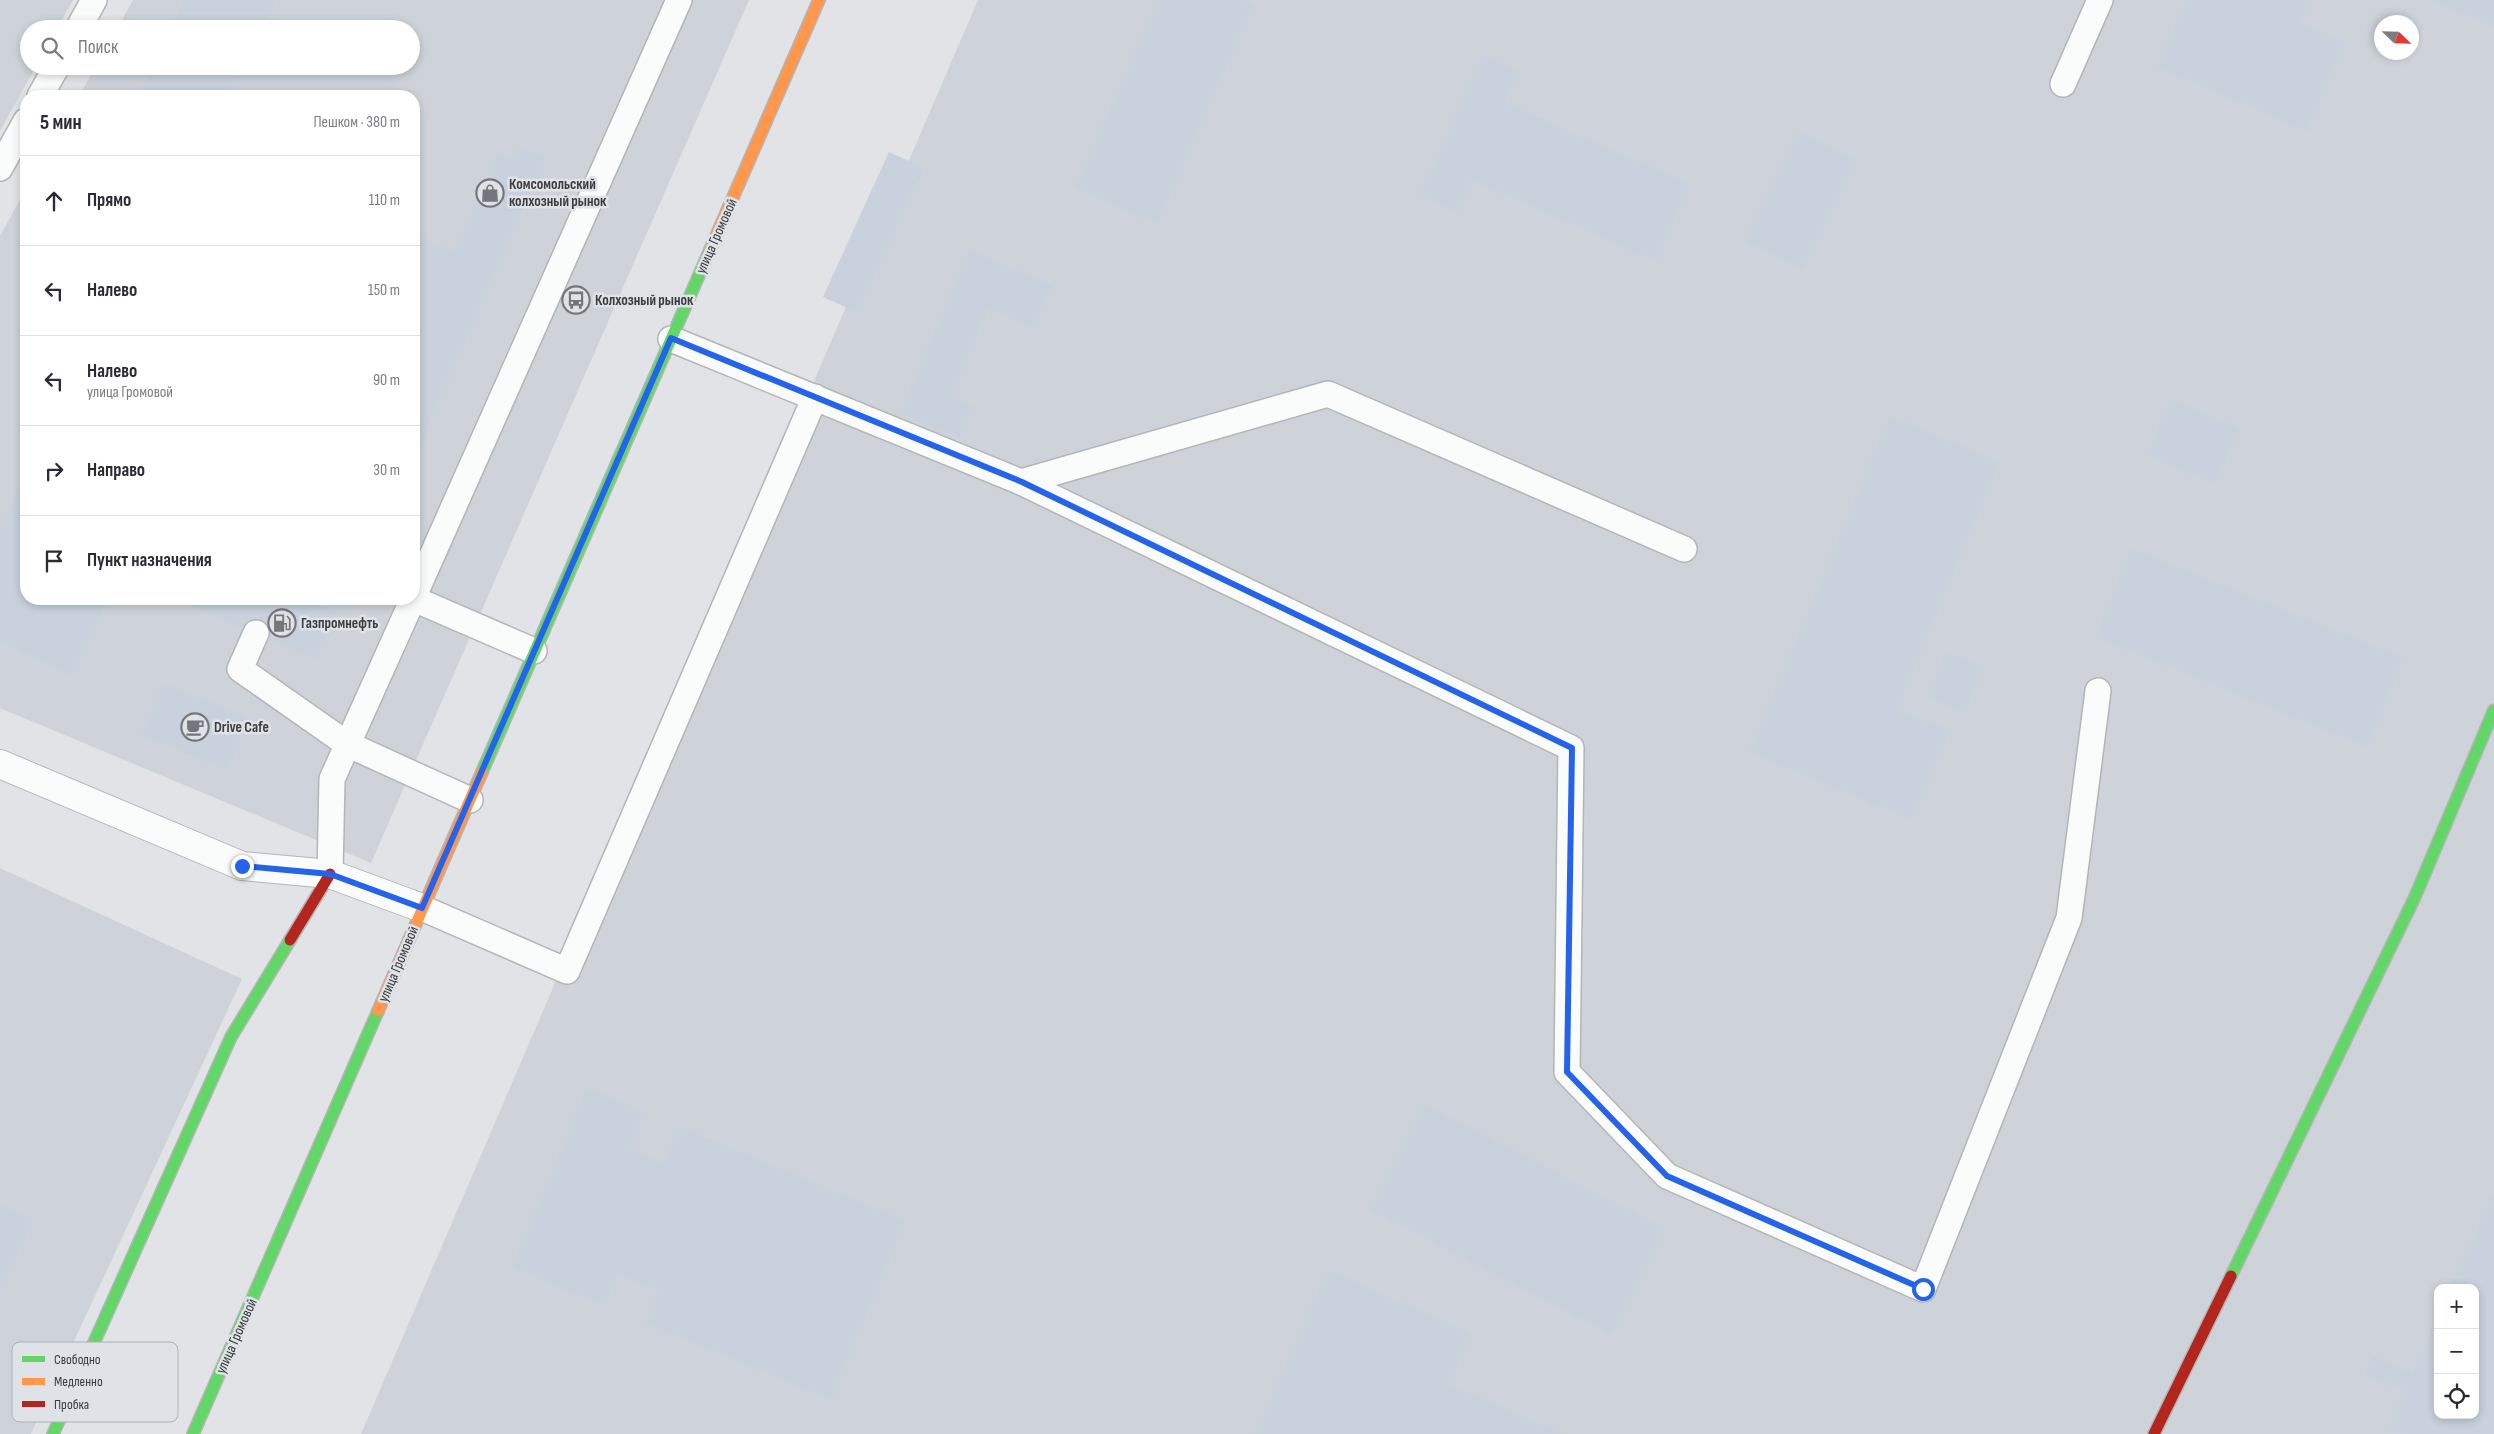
<!DOCTYPE html>
<html lang="ru">
<meta charset="utf-8">
<style>
:root{--surface:#fff;--page:#f2f2f3;--text:#2b2b33;--muted:#7c7c81;--line:#e1e1e2}
body{margin:0;font-family:"Sofia Sans Condensed",sans-serif;background:var(--page);color:var(--text)}
.controls{position:absolute;right:15px;bottom:15px;display:grid;overflow:hidden;border-radius:10px;box-shadow:0 2px 8px #0003}
.controls button{width:45px;height:45px;display:grid;place-items:center;padding:0;border:0;border-bottom:1px solid var(--line);background:var(--surface);color:var(--text);font:25px sans-serif}
.compass{position:absolute;left:2374px;top:15px;width:45px;height:45px;border-radius:50%;background:var(--surface);box-shadow:0 2px 8px #0003;rotate:113deg}
.stop{position:absolute;width:15px;height:15px;margin:-11px;border:4px solid #2563eb;border-radius:50%;background:#fff}
.stop.end{background:#2563eb;border-color:#fff;box-shadow:0 1px 5px #0008}
.list{margin:0;padding:0;list-style:none}
h2{display:flex;justify-content:space-between;align-items:center;height:65px;margin:0;padding:0 20px;font-size:21px}
h2 small{font-size:16px;font-weight:400;color:var(--muted)}
.list li{display:grid;grid-template-columns:32px 1fr auto;gap:15px;align-items:center;box-sizing:border-box;height:90px;padding:0 20px;border-top:1px solid var(--line)}
.list b{display:block;font-size:19px;white-space:nowrap}
.list p{margin:0;font-size:16px;white-space:nowrap;color:var(--muted)}
.list em{font-size:16px;font-style:normal;color:var(--muted)}
.icon{flex:none;width:28px;height:28px;fill:none;stroke:currentColor;stroke-width:2;stroke-linecap:round;stroke-linejoin:round}
.map{position:relative;flex:none;width:2494px;height:1434px;overflow:hidden}
.search{position:absolute;background:var(--surface);box-shadow:0 2px 8px #0003;left:20px;top:20px;width:400px;height:55px;display:flex;align-items:center;gap:12px;box-sizing:border-box;padding:0 18px;border-radius:28px;color:var(--muted);font-size:19px}
.panel{position:absolute;background:var(--surface);box-shadow:0 2px 8px #0003;left:20px;top:90px;width:400px;height:515px;border-radius:20px}
.map>svg:first-child{display:block}
.built{fill:#ced3da;fill-rule:evenodd}
.building{fill:#c8d1dc}
.lines{fill:none;stroke-linecap:round;stroke-linejoin:round}
.lane-casing{stroke:#b3b5b7;stroke-width:28}
.street-casing{stroke:#b3b5b7;stroke-width:30}
.fast-casing{stroke:#b3b5b7;stroke-width:14}
.slow-casing{stroke:#b3b5b7;stroke-width:14}
.jam-casing{stroke:#b3b5b7;stroke-width:14}
.lane{stroke:#fafbfb;stroke-width:25}
.street{stroke:#fafbfb;stroke-width:28}
.fast{stroke:#63d668;stroke-width:11}
.slow{stroke:#ff974d;stroke-width:11}
.jam{stroke:#b3261e;stroke-width:11}
.route{stroke:#2563eb;stroke-width:6}
.labels{text-anchor:middle;stroke-width:5;stroke-linejoin:round;paint-order:stroke}
.poi-label{font-size:15px;font-weight:bold;fill:#3b3c3e;stroke:#dfe3e8;text-anchor:start}
.street-label{font-size:15px;fill:#3b3c3e;stroke:#dfe3e8}
.key{fill:#dfe3e8;stroke:#aeb1b5;stroke-width:1}
.key-label{font-size:14px;fill:#3b3c3e}
</style>
<div class="map">
<svg width="2494" height="1434" viewBox="0 0 2494 1434">
<rect width="100%" height="100%" fill="#e1e3e6"/>
<g class="built">
<polygon points="0,0 73,0 57,29 29,29 29,66 36,66 0,131"/>
<polygon points="133,0 749,0 371,863 0,708 0,236 26,189 26,599 414,599 414,96 79,96 96,66 411,66 411,29 117,29"/>
<path d="M978,0H2494V1434H361ZM2382,22H2412V52H2382ZM2438,1288H2475V1415H2438Z"/>
<polygon points="0,868 242,979 31,1434 0,1434"/>
</g>
<g class="building">
<polygon points="184,0 276,0 263,29 171,29"/>
<polygon points="1158,0 1244,0 1254,4 1157,224 1075,188"/>
<polygon points="2186,0 2310,0 2300,23 2345,42 2307,131 2157,67"/>
<polygon points="2431,0 2494,0 2494,27"/>
<polygon points="1482,55 1519,72 1505,103 1690,184 1656,261 1472,180 1457,212 1420,196"/>
<polygon points="153,66 245,66 231,96 138,96"/>
<polygon points="1800,131 1857,160 1803,270 1745,241"/>
<polygon points="519,146 546,158 414,458 414,234 454,252 498,153 513,160"/>
<polygon points="889,152 924,168 857,312 823,297"/>
<polygon points="969,250 1052,285 1034,328 988,309 951,397 973,407 959,438 900,413"/>
<polygon points="2170,399 2239,428 2216,484 2147,456"/>
<polygon points="1890,416 2000,462 1897,709 1950,731 1912,820 1749,752"/>
<polygon points="26,477 26,599 109,599 71,676 0,641 0,531"/>
<polygon points="2131,548 2404,658 2368,747 2095,637"/>
<polygon points="181,599 305,599 337,612 316,659 180,601"/>
<polygon points="1946,652 1984,667 1965,713 1927,697"/>
<polygon points="163,683 249,718 227,770 142,735"/>
<polygon points="587,1088 645,1112 629,1148 663,1163 678,1126 906,1221 831,1400 646,1323 659,1291 617,1274 604,1306 512,1267"/>
<polygon points="1423,1104 1666,1228 1612,1334 1369,1210"/>
<polygon points="2494,1192 2494,1434 2403,1434 2389,1428 2405,1392 2365,1374 2373,1356 2413,1374 2438,1318 2438,1415 2475,1415 2475,1288 2451,1288"/>
<polygon points="0,1204 33,1219 0,1290"/>
<polygon points="1328,1270 1471,1333 1449,1384 1562,1434 1255,1434"/>
</g>
<g class="lines">
<g class="lane-casing">
<g id="lane">
<polyline points="78,29 94,0"/>
<polyline points="2063,84 2100,0"/>
<polyline points="40,96 57,66"/>
<polyline points="0,168 26,121"/>
<polyline points="671,339 1021,482 1571,748 1567,1072 1667,1176 1923,1289 2069,918 2098,691"/>
<polyline points="1021,482 1328,394 1684,549"/>
<polyline points="414,596 679,0"/>
<polyline points="414,599 534,651"/>
<polyline points="256,633 240,669 347,744 470,800"/>
<polyline points="330,874 332,779 413,599"/>
<polyline points="422,908 567,971 815,397"/>
</g>
</g>
<g class="street-casing">
<polyline id="street" points="0,764 242,866 330,874 422,908"/>
</g>
<g class="fast-casing">
<g id="fast">
<polyline points="482,772 710,250"/>
<polyline points="2231,1276 2414,899 2494,710"/>
<polyline points="53,1434 231,1037 290,940"/>
<polyline points="193,1434 378,1011"/>
</g>
</g>
<g class="slow-casing">
<g id="slow">
<polyline points="710,250 819,0"/>
<polyline points="378,1011 482,772"/>
</g>
</g>
<g class="jam-casing">
<g id="jam">
<polyline points="290,940 330,874"/>
<polyline points="2154,1434 2231,1276"/>
</g>
</g>
<use href="#lane" class="lane"/>
<use href="#street" class="street"/>
<use href="#fast" class="fast"/>
<use href="#slow" class="slow"/>
<use href="#jam" class="jam"/>
</g>
<g class="lines">
<polyline class="route" points="242,866 330,874 422,908 671,338 1022,482 1572,748 1567,1072 1667,1176 1923,1289"/>
</g>
<defs>
<g id="shop-ring" transform="scale(1.4375)"><circle r="9.5" fill="#dfe3e8" stroke="#757679" stroke-width="1.5"/><path d="M-5-2.5h2.3a2.7 3.5 0 0 1 5.4 0H5L5.5 6h-11ZM-1.5-2.5h3a1.5 2.3 0 0 0-3 0Z" fill="#757679"/></g>
<g id="bus-ring" transform="scale(1.4375)"><circle r="9.5" fill="#dfe3e8" stroke="#757679" stroke-width="1.5"/><path d="M-5-6H5V4H4V6H2V4H-2V6H-4V4H-5ZM-3.5-4V0h7V-4ZM-3.5 1.2v1.5H-2V1.2ZM2 1.2v1.5H3.5V1.2Z" fill="#757679"/></g>
<g id="fuel-ring" transform="scale(1.4375)"><circle r="9.5" fill="#dfe3e8" stroke="#757679" stroke-width="1.5"/><path d="M-5.5-6h7V0h2V4h1.3V-2.5L3-4.5l.8-.8L6-3V5H2.5V1h-1V6h-7ZM-4.2-4.7v3.2H.2V-4.7Z" fill="#757679"/></g>
<g id="cafe-ring" transform="scale(1.4375)"><circle r="9.5" fill="#dfe3e8" stroke="#757679" stroke-width="1.5"/><path d="M-5.5-4.5H6V0H3Q3 3.5 0 3.5H-2.5Q-5.5 3.5-5.5 0ZM3-3.2v2h1.7v-2ZM-6 4.5H4V6H-6Z" fill="#757679"/></g>
</defs>
<g fill-rule="evenodd">
<use href="#shop-ring" x="490" y="193"/>
<use href="#bus-ring" x="576" y="300"/>
<use href="#fuel-ring" x="282" y="623"/>
<use href="#cafe-ring" x="195" y="727"/>
</g>
<g class="labels">
<g class="poi-label">
<text x="509" y="189">Комсомольский<tspan x="509" dy="17">колхозный рынок</tspan></text>
<text x="595" y="305">Колхозный рынок</text>
<text x="301" y="628">Газпромнефть</text>
<text x="214" y="732">Drive Cafe</text>
</g>
<g class="street-label">
<text transform="translate(716 236) rotate(-66)" y="5">улица Громовой</text>
<text transform="translate(398 964) rotate(-67)" y="5">улица Громовой</text>
<text transform="translate(236 1336) rotate(-66)" y="5">улица Громовой</text>
</g>
</g>
<rect x="12" y="1342" width="166" height="80" rx="8" class="key"/>
<rect x="22" y="1356" width="23" height="6" fill="#63d668"/>
<rect x="22" y="1378" width="23" height="7" fill="#ff974d"/>
<rect x="22" y="1401" width="23" height="6" fill="#b3261e"/>
<g class="key-label">
<text x="54" y="1364">Свободно</text>
<text x="54" y="1386">Медленно</text>
<text x="54" y="1409">Пробка</text>
</g>
</svg>
<div class="controls">
<button>+</button>
<button>−</button>
<button><svg class="icon" aria-label="locate" viewBox="0 0 24 24"><circle cx="12" cy="12" r="6"/><path d="M12 2v4M12 18v4M2 12h4M18 12h4"/></svg></button>
</div>
<svg class="compass" viewBox="-18 -18 36 36"><path d="M0-13l5 13h-10z" fill="#e53935"/><path d="M0 13l5-13h-10z" fill="#7c7c81"/></svg>
<div class="stop" style="left:1923px;top:1289px"></div>
<div class="stop end" style="left:242px;top:866px"></div>
<div class="search"><svg class="icon" aria-label="search" viewBox="0 0 24 24"><circle cx="10" cy="10" r="6"/><path d="M15 15l6 6"/></svg>Поиск</div>
<section class="panel">
<h2>5 мин<small>Пешком · 380 m</small></h2>
<ul class="list">
<li><svg class="icon" aria-label="ahead" viewBox="0 0 24 24"><path d="M12 20V5M6 11l6-6 6 6"/></svg><div><b>Прямо</b></div><em>110 m</em></li>
<li><svg class="icon" aria-label="left" viewBox="0 0 24 24"><path d="M17 20v-9H6M10 6l-5 5 5 5"/></svg><div><b>Налево</b></div><em>150 m</em></li>
<li><svg class="icon" aria-label="left" viewBox="0 0 24 24"><path d="M17 20v-9H6M10 6l-5 5 5 5"/></svg><div><b>Налево</b><p>улица Громовой</p></div><em>90 m</em></li>
<li><svg class="icon" aria-label="right" viewBox="0 0 24 24"><path d="M7 20v-9h11M14 6l5 5-5 5"/></svg><div><b>Направо</b></div><em>30 m</em></li>
<li><svg class="icon" aria-label="arrive" viewBox="0 0 24 24"><path d="M6 21V4h12l-3 4 3 4H6"/></svg><div><b>Пункт назначения</b></div></li>
</ul>
</section>
</div>
